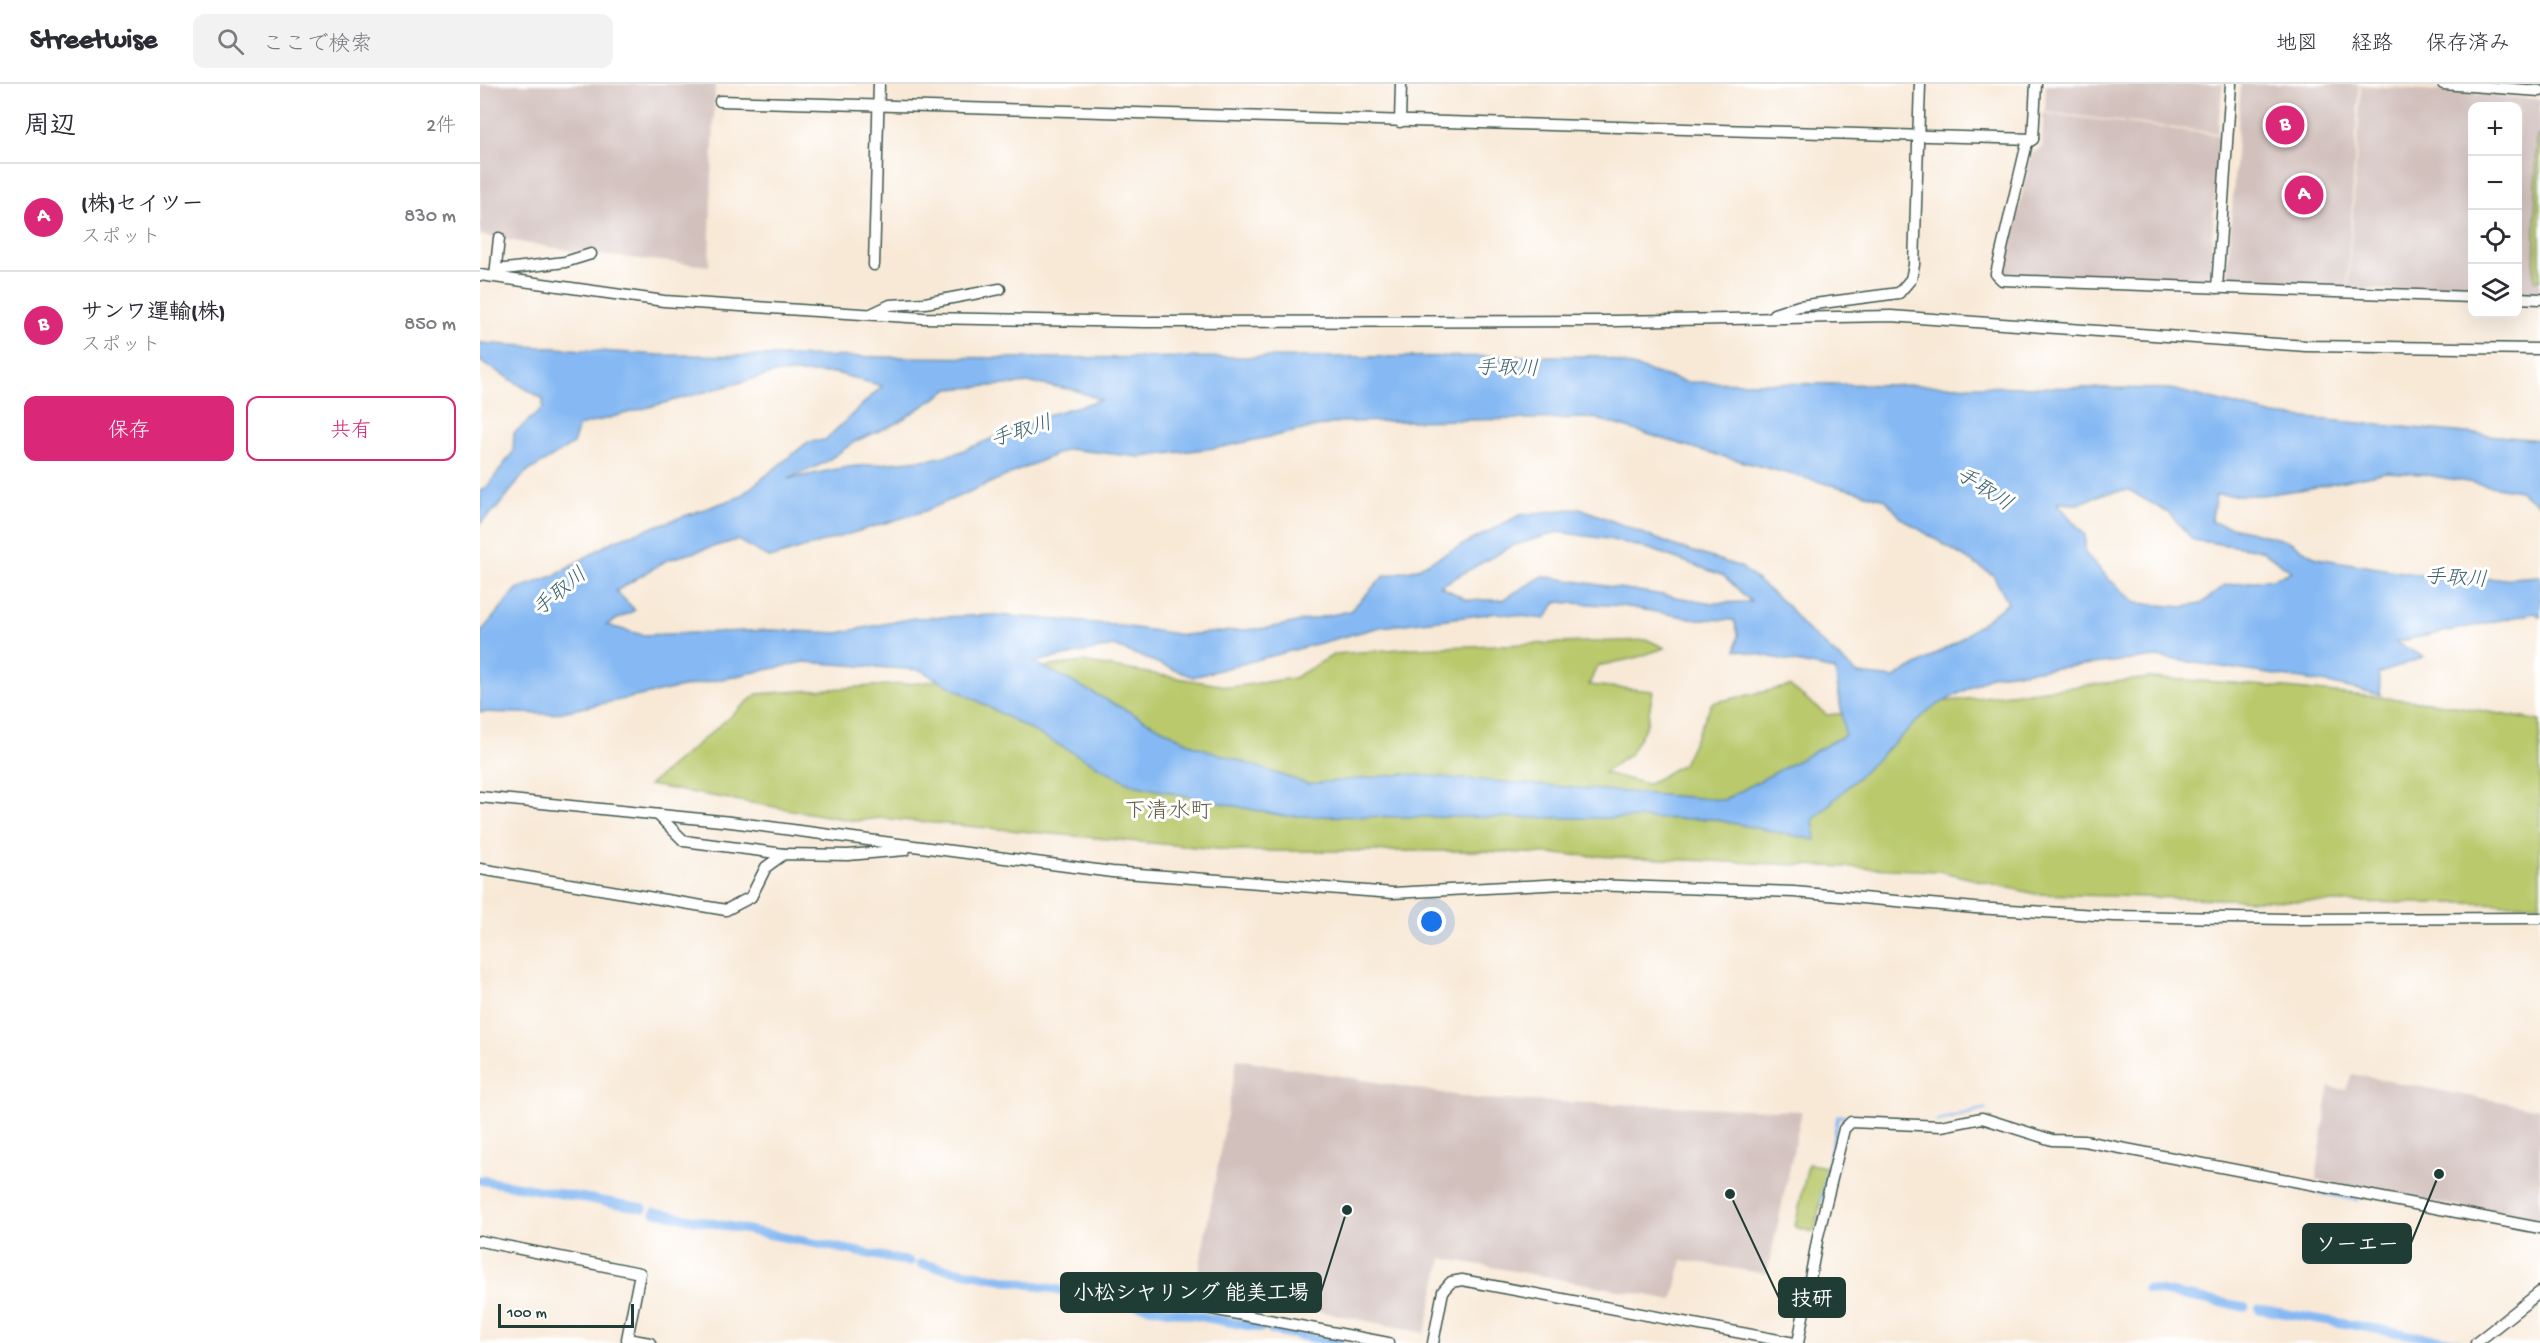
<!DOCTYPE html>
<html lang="ja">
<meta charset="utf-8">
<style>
:root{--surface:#fff;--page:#f2f2f3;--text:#2b2b33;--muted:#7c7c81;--line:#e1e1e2;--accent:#db2777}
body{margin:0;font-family:"Gochi Hand","Klee One",sans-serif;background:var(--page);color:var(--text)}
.controls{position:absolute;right:18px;top:18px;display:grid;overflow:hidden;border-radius:12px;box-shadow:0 6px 24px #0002}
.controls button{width:54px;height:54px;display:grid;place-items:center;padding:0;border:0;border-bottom:2px solid var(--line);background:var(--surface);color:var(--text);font:30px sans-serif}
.scale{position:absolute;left:18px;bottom:15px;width:136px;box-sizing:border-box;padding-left:6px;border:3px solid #1f3d34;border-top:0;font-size:16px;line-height:21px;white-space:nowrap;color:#1f3d34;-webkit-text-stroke:4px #fff;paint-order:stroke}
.you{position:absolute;left:952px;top:838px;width:21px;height:21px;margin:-15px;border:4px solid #fff;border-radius:50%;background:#1a73e8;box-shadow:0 0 0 9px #1a73e833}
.badge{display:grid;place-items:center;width:39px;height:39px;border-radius:50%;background:var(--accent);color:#fff;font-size:20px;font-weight:700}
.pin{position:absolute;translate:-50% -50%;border:3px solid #fff;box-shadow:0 2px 6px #0006}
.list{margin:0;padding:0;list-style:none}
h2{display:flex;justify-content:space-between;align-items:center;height:78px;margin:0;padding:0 24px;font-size:26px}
h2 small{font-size:20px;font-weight:400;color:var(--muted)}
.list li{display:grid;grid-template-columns:39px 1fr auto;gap:18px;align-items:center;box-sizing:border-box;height:108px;padding:0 24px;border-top:2px solid var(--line)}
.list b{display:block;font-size:22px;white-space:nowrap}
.list p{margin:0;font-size:20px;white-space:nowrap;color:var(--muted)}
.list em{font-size:20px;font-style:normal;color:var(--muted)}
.actions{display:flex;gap:12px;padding:18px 24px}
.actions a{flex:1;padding:14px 0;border:2px solid var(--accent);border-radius:12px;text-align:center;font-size:21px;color:var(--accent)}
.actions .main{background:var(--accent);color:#fff}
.icon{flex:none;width:33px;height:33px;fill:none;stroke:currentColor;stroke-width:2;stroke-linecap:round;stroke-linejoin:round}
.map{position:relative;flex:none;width:2060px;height:1259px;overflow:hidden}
header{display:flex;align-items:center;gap:36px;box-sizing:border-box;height:84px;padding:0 30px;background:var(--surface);border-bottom:2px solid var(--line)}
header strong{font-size:28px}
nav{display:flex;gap:33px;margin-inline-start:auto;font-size:21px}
.search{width:420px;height:54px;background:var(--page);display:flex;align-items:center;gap:15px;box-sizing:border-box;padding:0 21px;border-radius:12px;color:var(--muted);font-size:22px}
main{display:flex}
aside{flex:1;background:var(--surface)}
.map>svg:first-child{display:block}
.industrial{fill:#d1c0bc}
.green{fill:#b9c96c;stroke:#6c8350;stroke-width:1.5}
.water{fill:#86b9f3;stroke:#527b94;stroke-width:1.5;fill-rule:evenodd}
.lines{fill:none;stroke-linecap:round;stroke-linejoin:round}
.stream{stroke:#86b9f3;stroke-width:3}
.canal{stroke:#86b9f3;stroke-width:9}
.minor-casing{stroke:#40574c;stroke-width:13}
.minor{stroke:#fff;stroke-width:10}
.labels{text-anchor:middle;stroke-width:6;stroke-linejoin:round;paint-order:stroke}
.water-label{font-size:21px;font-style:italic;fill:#3e626d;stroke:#fff}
.quarter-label{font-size:22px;fill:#645e48;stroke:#fff}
.leader{fill:none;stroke:#1f3d34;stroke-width:2}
.callout-dot{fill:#1f3d34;stroke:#fff;stroke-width:2}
.callout{fill:#1f3d34;stroke:#1f3d34;stroke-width:2}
.callout-label{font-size:21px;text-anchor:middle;font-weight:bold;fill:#fff}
</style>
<header>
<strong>Streetwise</strong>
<div class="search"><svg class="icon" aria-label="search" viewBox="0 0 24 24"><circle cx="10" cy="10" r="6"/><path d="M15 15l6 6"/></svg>ここで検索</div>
<nav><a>地図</a><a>経路</a><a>保存済み</a></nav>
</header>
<main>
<aside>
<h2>周辺<small>2件</small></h2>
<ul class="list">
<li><span class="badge">A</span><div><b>(株)セイツー</b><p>スポット</p></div><em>830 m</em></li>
<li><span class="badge">B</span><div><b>サンワ運輸(株)</b><p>スポット</p></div><em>850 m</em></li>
</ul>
<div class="actions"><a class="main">保存</a><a>共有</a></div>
</aside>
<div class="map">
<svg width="2060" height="1259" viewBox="0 0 2060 1259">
<rect width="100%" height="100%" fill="#fff"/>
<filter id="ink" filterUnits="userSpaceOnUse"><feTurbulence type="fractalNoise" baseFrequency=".0167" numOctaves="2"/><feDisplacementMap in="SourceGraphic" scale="12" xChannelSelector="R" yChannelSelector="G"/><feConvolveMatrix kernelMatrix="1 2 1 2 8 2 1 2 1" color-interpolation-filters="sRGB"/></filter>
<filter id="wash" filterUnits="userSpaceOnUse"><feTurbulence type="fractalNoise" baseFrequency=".008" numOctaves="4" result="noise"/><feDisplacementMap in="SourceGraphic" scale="24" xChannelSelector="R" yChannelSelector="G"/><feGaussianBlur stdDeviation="1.35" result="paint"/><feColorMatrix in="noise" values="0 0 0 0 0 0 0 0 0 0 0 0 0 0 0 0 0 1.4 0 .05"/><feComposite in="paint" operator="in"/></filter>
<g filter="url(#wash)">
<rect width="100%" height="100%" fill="#f8e9d7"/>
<g class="industrial">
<polygon points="0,0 235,0 229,182 111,170 0,151"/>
<polygon points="1566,0 1743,0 1737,49 1565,28"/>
<polygon points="1761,0 1879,0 1867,205 1756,202 1747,193"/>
<polygon points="1881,1 2060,15 2060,210 2038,209 2038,22 1992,22 1992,208 1868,205"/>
<polygon points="1563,29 1739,51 1730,190 1720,199 1524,189 1551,71 1562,62"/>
<polygon points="757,975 999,1015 1322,1027 1287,1190 1202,1176 1193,1216 962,1174 945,1249 716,1202"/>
<polygon points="1872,990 2060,1025 2060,1138 1836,1096 1849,1003 1866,1006"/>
</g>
<g class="green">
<polygon points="2060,50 2060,196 2054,196 2057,54"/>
<polygon points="1168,556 1185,564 1155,574 1117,582 1109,601 1173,607 1167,640 1151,669 1124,689 1168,700 1203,680 1232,619 1310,602 1347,631 1669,594 1754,599 1958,619 2060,637 2060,820 1853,818 1555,810 1459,787 1001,767 759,767 400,734 375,737 169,701 277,610 438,599 603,578 751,603 814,594 855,570 933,564"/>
<polygon points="1328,1080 1348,1083 1334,1148 1315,1143"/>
</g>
<path class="water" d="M0,259L179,271L542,274L1118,272L1206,298L1691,305L1794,331L2060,356V421L2039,407L1942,390L1906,388L1826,405L1782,411H1736L1731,438L1809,457L1837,474L1953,493L2018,495L2060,492V533L2055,529L1915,558L1944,573L1898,590L1901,611L1848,599L1677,573L1513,591L1450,625L1333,736L1336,756L1232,735L803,732L653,701L440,586L324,578L72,630L0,628V549L37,505L76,491L133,457L259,413L328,358L345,356L402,302L356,289H295L99,342L93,360L45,389L17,424L0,439V407L7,403L33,368L34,349L63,324V315L0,277ZM551,299L595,306L621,316L574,329L477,369L452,375L367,383L308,395L344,379L376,357L417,339L469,305ZM1114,334L1230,369L1405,415L1421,434L1513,491L1528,519L1475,559L1414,594L1378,590L1323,542L1308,522L1261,483L1195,462L1100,424L1040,431L936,485L904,492L870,527L788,544L703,551L628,540L516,531L434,534L358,549L291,546L163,551L126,541L155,526L136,507L187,476L257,456L290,474L445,427L588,365L660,373L742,363L860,338ZM1649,406L1690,430L1713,456L1781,466L1812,488L1792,495L1745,501L1721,520L1702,523L1656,519L1629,495L1605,469V451L1577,419L1598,420L1623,410ZM1078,448L1128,455L1173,466L1244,492L1271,518L1233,519L1063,492L1022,516H987L960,502L1032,462ZM1076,518L1143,522L1216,535L1254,536L1258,550L1256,566L1355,586L1365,651L1244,716L924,690L828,700L713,661L554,578L634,562L713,593L900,543L1017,529L1065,535Z"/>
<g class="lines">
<g class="stream">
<polyline points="1457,1037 1505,1025"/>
<polyline points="1802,1101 1877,1116"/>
<polyline points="1341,1117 1358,1032 1373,1033"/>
</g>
<g class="canal">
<polyline points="0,1096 163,1124"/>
<polyline points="175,1128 430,1178"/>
<polyline points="441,1180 781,1244"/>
<polyline points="1667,1205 1765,1223"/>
<polyline points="1779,1225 1978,1259"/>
<polyline points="792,1246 859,1259"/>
</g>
</g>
</g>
<g filter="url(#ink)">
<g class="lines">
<g class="minor-casing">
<g id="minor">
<polyline points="1556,0 1553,55 1547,59 1516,190 1522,196 1992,213"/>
<polyline points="1963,0 2060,7"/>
<polyline points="240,17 1553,55"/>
<polyline points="920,38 921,0"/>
<polyline points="394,181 399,0"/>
<polyline points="16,186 85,178 111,170"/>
<polyline points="0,191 184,217 443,234 665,238 1134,237 1411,232 1826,262 2060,265"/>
<polyline points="15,192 19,154"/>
<polyline points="1737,204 1751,0"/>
<polyline points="2038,214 2060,215"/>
<polyline points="391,230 410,221 445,219 520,205"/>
<polyline points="1294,230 1319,222 1419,209 1431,195 1434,181 1440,0"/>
<polyline points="0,713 251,738 632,788 913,809 1083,800 1314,808 1495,824 1634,832 1808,835 2060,834"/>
<polyline points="178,731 204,757 304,770"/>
<polyline points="0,785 246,826 271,813 286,783 304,770 368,771 425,766"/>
<polyline points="0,1157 160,1189 147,1255 170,1259"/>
<polyline points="690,1217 908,1259"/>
<polyline points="953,1259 963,1207 971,1198 982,1196 1314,1259"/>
<polyline points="1318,1259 1338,1152 1364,1045 1371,1038 1461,1042 1502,1034 1572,1056 1604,1057 2060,1144"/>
<polyline points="1996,1259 2060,1208"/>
</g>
</g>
<use href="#minor" class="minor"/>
</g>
</g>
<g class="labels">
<g class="water-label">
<text transform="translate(1027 283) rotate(1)" y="7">手取川</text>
<text transform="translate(541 346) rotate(-17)" y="7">手取川</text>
<text transform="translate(1505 404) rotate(33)" y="7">手取川</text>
<text transform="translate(1976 493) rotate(3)" y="7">手取川</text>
<text transform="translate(79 507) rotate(-40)" y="7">手取川</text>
</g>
<g class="quarter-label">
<text x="688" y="733">下清水町</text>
</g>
</g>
<path class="leader" d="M1959 1090L1931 1159M867 1126L841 1208M1250 1110L1299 1214"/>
<g class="callout-dot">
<circle cx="1959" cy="1090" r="6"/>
<circle cx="867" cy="1126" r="6"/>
<circle cx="1250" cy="1110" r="6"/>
</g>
<g class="callout">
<rect x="1823" y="1140" width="108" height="39" rx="6"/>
<rect x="581" y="1189" width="260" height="39" rx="6"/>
<rect x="1299" y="1194" width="66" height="39" rx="6"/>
</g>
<g class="callout-label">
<text x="1877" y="1167">ソーエー</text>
<text x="711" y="1215">小松シヤリング 能美工場</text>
<text x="1332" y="1221">技研</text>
</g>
</svg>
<div class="controls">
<button>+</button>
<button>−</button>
<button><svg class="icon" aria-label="locate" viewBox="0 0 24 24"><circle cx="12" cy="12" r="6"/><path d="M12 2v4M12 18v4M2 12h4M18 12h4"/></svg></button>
<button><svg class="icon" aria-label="layers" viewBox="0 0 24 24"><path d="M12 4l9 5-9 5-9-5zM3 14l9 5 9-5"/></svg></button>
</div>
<div class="scale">100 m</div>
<div class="you"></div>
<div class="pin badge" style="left:1824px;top:111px">A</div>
<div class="pin badge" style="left:1805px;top:41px">B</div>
</div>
</main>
